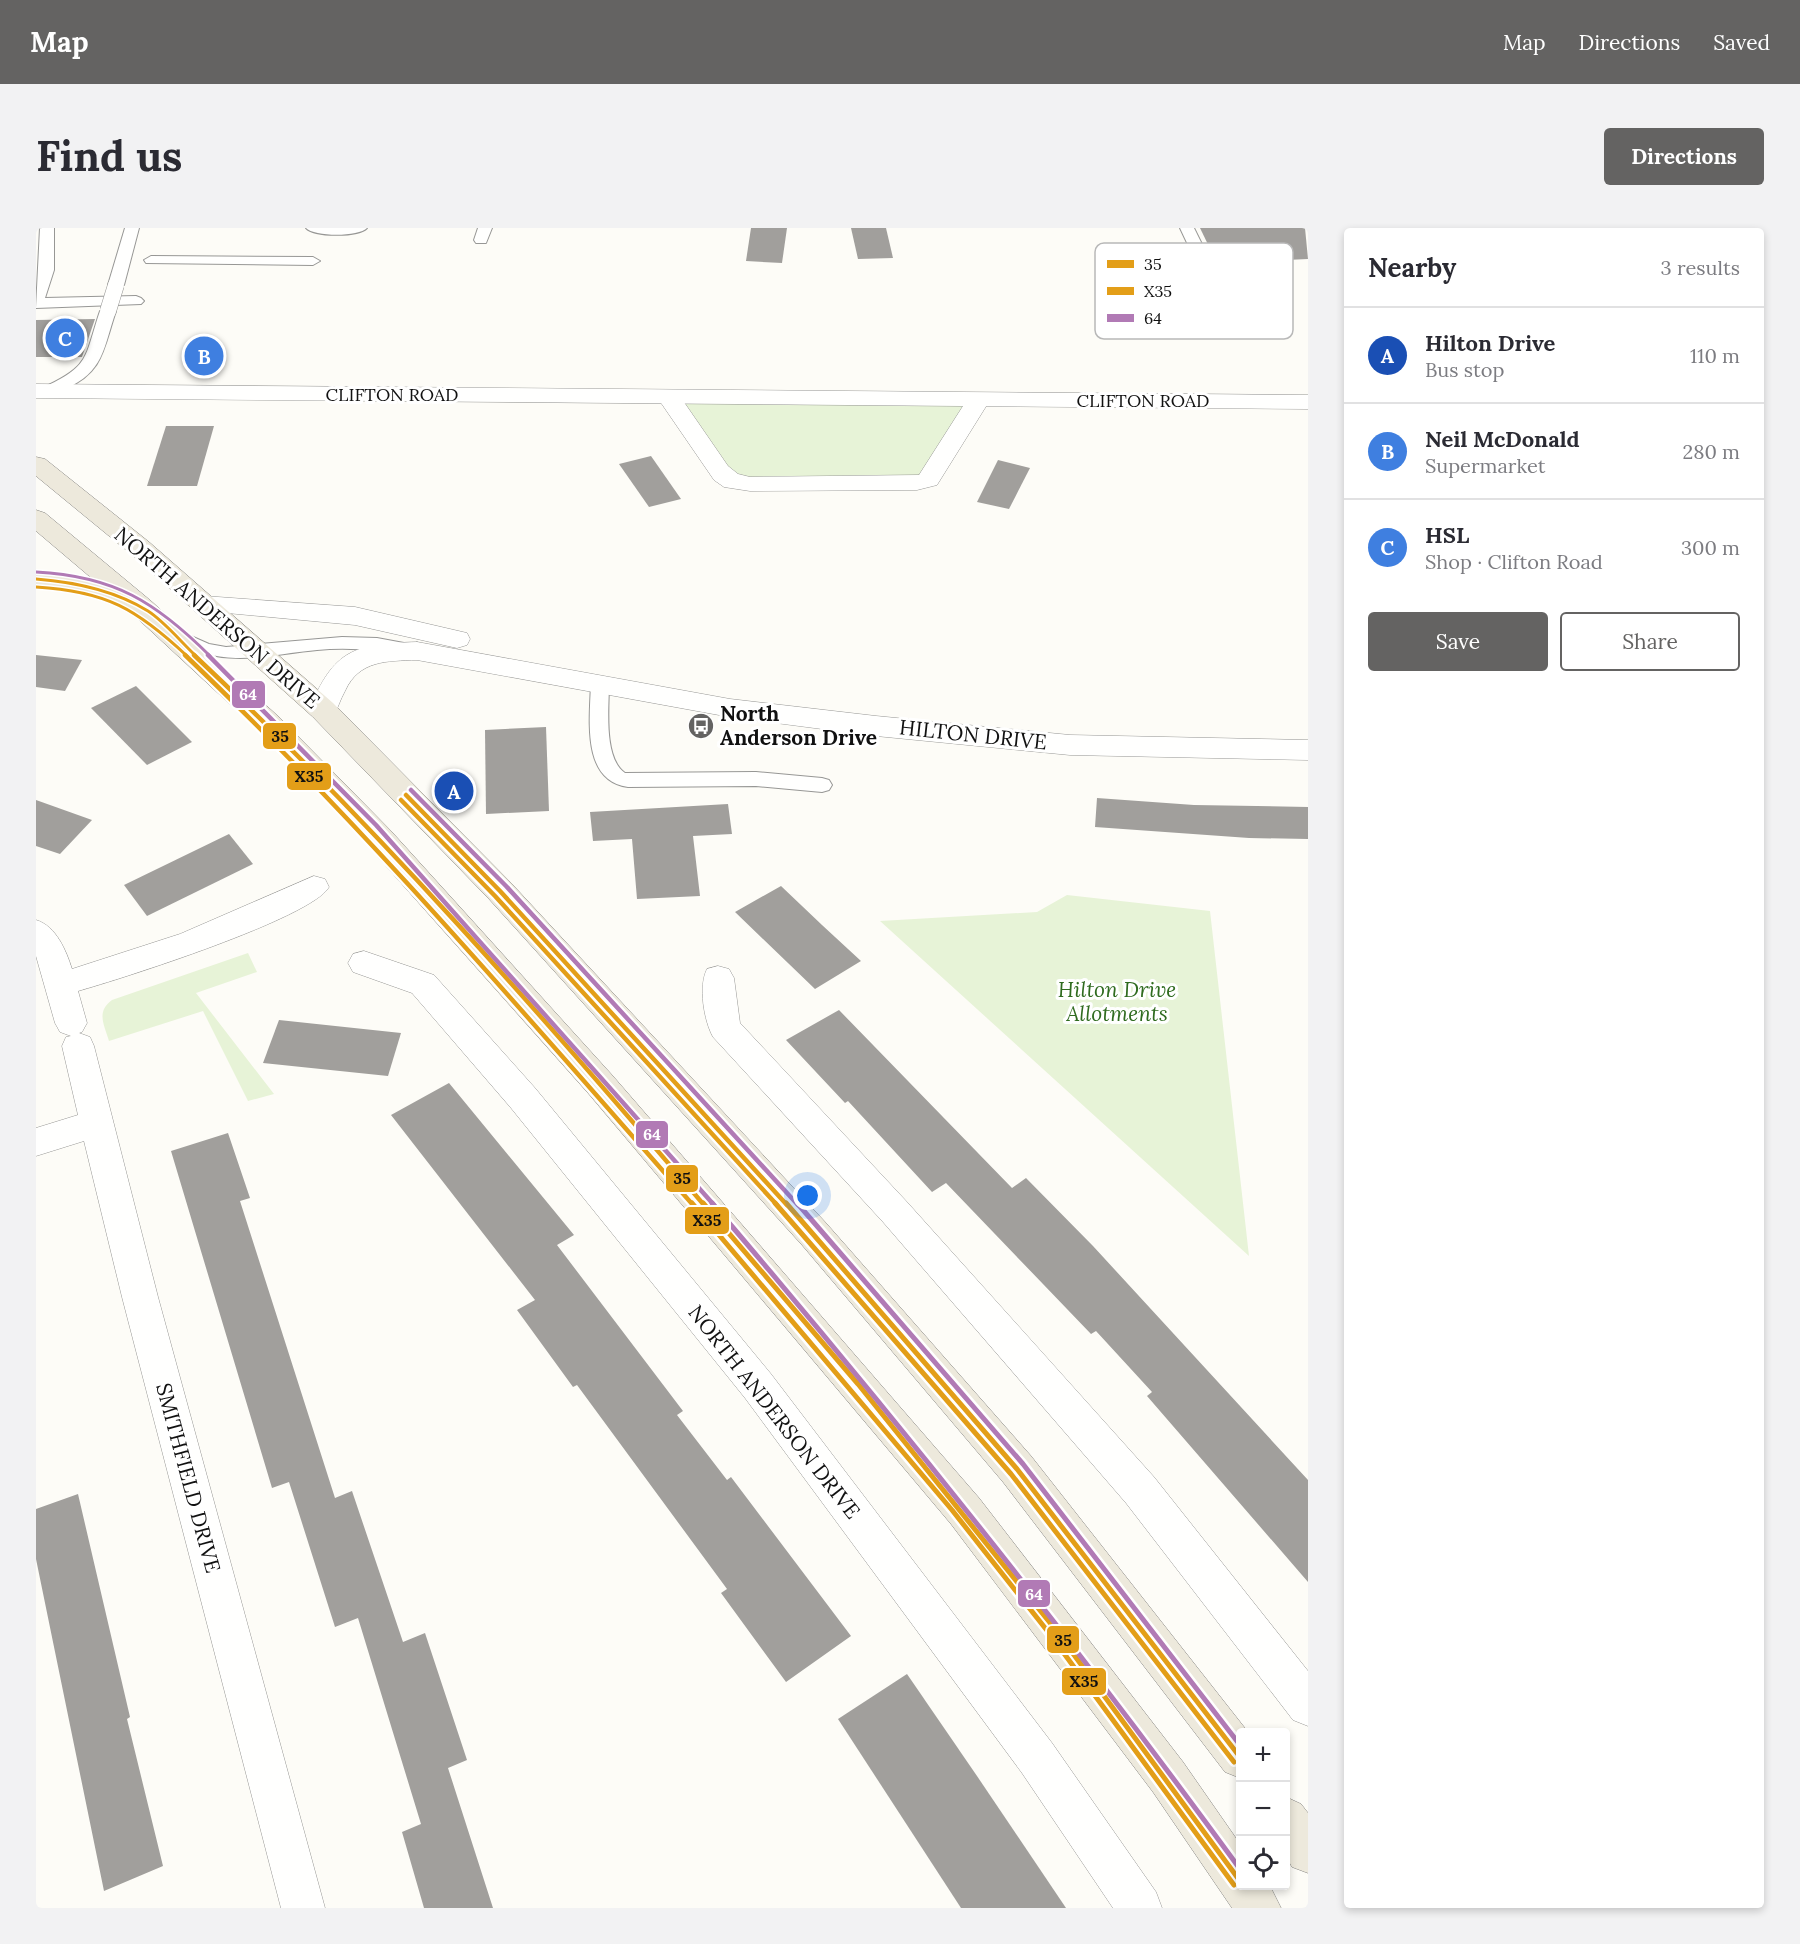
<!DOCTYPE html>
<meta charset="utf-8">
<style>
:root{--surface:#fff;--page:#f2f2f3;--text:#2b2b33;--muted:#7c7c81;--line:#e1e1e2;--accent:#646362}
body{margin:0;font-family:Lora,serif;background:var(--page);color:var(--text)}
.controls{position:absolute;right:18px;bottom:18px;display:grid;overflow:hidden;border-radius:6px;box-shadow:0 3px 9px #0003}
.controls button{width:54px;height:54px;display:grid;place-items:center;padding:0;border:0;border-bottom:2px solid var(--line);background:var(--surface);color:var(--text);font:30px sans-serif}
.you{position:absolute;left:772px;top:968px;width:21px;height:21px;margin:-15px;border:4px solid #fff;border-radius:50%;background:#1a73e8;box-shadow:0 0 0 9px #1a73e833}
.badge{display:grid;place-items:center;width:39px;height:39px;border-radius:50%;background:var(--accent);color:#fff;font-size:20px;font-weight:700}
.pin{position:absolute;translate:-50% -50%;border:3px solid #fff;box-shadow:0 2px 6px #0006}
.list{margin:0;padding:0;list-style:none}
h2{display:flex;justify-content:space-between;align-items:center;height:78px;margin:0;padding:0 24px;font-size:26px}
h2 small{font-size:20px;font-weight:400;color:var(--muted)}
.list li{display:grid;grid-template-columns:39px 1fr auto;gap:18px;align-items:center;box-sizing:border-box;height:96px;padding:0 24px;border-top:2px solid var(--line)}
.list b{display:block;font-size:22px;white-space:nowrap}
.list p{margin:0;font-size:20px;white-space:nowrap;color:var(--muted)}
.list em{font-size:20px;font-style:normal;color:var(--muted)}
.actions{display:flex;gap:12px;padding:18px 24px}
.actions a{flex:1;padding:14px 0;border:2px solid var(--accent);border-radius:6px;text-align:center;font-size:21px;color:var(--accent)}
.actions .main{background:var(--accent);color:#fff}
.icon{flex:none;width:33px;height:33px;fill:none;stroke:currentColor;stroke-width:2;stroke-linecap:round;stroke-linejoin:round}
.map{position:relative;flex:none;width:1272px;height:1680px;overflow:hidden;border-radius:6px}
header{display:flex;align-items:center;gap:36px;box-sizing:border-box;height:84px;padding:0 30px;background:var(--accent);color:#fff}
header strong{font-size:28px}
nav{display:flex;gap:33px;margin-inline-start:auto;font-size:21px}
.intro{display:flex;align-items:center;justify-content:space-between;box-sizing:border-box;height:144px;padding:0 36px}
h1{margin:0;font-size:42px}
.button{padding:15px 27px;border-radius:6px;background:var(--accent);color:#fff;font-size:21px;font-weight:700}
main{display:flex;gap:36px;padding:0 36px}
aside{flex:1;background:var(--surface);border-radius:6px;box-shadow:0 3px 9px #0003}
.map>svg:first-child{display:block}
.green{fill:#e7f3d7}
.building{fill:#a19f9c}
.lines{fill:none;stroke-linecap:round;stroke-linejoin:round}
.service-casing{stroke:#979795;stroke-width:2}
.minor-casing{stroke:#979795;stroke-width:1}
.tertiary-casing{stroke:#979795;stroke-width:1}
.primary-casing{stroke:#858482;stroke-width:1}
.service{fill:#fffffe;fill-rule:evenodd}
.minor{fill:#fffffe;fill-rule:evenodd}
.tertiary{fill:#fffffe;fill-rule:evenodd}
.primary{fill:#ede9dc;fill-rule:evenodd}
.service-bridge-casing{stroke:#979795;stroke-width:17;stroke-linecap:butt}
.service-bridge{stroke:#fffffe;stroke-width:16}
.bus-1-far2-casing{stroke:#fff;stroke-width:6}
.bus-1-far1-casing{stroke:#fff;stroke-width:9}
.bus-1-casing{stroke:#fff;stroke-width:10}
.bus-2-far2-casing{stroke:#fff;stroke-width:6}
.bus-2-far1-casing{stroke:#fff;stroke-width:9}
.bus-2-casing{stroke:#fff;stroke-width:10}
.bus-3-far2-casing{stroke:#fff;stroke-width:6}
.bus-3-far1-casing{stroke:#fff;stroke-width:9}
.bus-3-casing{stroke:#fff;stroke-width:10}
.bus-1-far2{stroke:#e39e18;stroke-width:3}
.bus-1-far1{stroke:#e39e18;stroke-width:4.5}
.bus-1{stroke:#e39e18;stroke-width:5}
.bus-2-far2{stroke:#e39e18;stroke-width:3}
.bus-2-far1{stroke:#e39e18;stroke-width:4.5}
.bus-2{stroke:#e39e18;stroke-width:5}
.bus-3-far2{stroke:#b17ab5;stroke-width:3}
.bus-3-far1{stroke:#b17ab5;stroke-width:4.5}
.bus-3{stroke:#b17ab5;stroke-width:5}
.labels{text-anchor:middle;stroke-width:6;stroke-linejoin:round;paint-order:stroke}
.far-street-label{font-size:18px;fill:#111;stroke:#fff}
.street-label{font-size:21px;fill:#111;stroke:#fff}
.poi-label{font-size:21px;font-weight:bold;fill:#111;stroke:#fff;text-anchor:start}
.park-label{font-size:21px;font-style:italic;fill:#2f6b1f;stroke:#fff}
.key{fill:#fff;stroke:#b8b8b8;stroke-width:1.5}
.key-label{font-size:16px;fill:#111}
.line-badge{stroke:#fff;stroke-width:2}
.badge-label{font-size:16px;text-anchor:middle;font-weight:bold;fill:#fff}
.pale-badge-label{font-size:16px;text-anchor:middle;font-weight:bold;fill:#111}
</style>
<header>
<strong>Map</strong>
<nav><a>Map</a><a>Directions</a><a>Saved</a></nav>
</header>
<div class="intro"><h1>Find us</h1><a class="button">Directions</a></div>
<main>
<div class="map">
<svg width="1272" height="1680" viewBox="0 0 1272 1680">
<rect width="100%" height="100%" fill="#fdfcf7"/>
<g class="green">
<polygon points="633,169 942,172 892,252 700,255"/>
<polygon points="1031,667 1174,683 1213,1028 844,693 1001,684"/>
<path d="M212,725L221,744L160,765L238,866L212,873L167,783L73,813C68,796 60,784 76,772Z"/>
</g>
<g class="building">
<polygon points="715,0 751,0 746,35 710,33"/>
<polygon points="815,0 850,0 857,30 822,31"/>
<polygon points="1164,0 1269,0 1272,31 1181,35"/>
<polygon points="59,91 46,129 0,129 0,92"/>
<polygon points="130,198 178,198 161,258 111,258"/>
<polygon points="615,228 645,271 613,279 583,236"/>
<polygon points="962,232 994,240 973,281 941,274"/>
<polygon points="0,427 46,432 29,463 0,459"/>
<polygon points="100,458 156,514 111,537 55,480"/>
<polygon points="510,499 513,583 450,586 449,502"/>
<polygon points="1061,570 1158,577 1272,579 1272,611 1213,610 1059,599"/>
<polygon points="0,572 56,592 24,626 0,618"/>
<polygon points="692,576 696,606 657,608 664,668 601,671 596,611 557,613 554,584"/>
<polygon points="193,606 217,636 111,688 88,657"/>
<polygon points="745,658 786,697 825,733 779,761 699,684"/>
<polygon points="803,782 976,960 990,950 1057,1018 1272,1252 1272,1354 1111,1168 1116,1164 1060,1103 1055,1106 910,955 896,964 812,873 809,875 750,812"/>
<polygon points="243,792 365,805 352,848 227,835"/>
<polygon points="413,855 538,1007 521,1017 647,1183 641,1187 691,1252 695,1249 815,1408 750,1454 685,1365 691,1361 541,1157 537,1159 481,1082 499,1072 355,887"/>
<polygon points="192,905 214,970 204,973 299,1270 316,1263 367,1414 389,1405 431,1532 412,1540 457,1680 388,1680 366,1604 385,1596 322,1390 299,1399 253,1254 236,1260 135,923"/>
<polygon points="42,1266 94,1489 91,1491 127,1638 68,1663 0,1331 0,1281"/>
<polygon points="871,1446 941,1548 1030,1680 925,1680 802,1491"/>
</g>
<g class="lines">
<g class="service-casing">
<g id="service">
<polygon points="4,0 18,0 18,42 9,70 100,68 105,70 108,73 105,76 0,80"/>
<polygon points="89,0 103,0 88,57 80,62 72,57"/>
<path d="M270,0H331C323,9 278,9 270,0Z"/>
<polygon points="442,0 456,0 450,15 440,15 438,12"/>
<polygon points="1144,0 1158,0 1202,89 1199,92 1189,92 1186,89"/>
<polygon points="115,28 277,29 284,33 277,37 110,35 108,32"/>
<path d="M72,78L80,83C67,121 68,144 29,161C21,165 15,169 6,166L4,163L6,160C55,138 48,130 64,83Z"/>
<path d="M139,401L173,416L190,419L306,409L341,410L384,418L386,422L384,426L377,428C345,422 313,419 281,422C220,428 191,441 133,411L130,407Z"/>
<path d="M564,449L571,451L573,455C573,479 567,530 589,545L720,544L786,550L793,552L796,557L793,562L786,564L720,558L592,559C545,553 554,490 555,455L557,451Z"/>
</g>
</g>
<g class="minor-casing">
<g id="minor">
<polygon points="633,162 641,164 692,238 702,246 714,249 883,247 934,167 950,167 954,172 901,257 881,262 714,263 688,259 678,252 621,169 625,164"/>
<path d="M278,648L289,651L293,659C276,690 85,751 42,763L51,795L46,804L43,805L54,809L58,818L122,1069L289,1680H245L86,1069L48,913L0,928V900L42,887L26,818L30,809L35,808L24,804L19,795L0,728V692C20,698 30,722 36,741L144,706Z"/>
<polygon points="328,723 398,747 499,860 735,1146 1016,1515 1120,1664 1126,1680 1077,1680 986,1545 709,1170 475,880 376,765 317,744 312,735 317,726"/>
<path d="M682,738L693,741L698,750L704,795L871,974L1118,1249L1272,1443V1498L1257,1492L1090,1275L847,994L677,809C668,793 662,758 671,741Z"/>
</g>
</g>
<g class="tertiary-casing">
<g id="tertiary">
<polygon points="0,156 1272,167 1272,181 0,170"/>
<polygon points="168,368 319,379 431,405 434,411 431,417 421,420 319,397 159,382 155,376 159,370"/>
<path d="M381,414L694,471L840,488L1034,507L1272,512V532L1034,527L840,508L694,489L381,432C351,433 323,432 309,463C304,472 302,480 297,489L287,491L277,489L273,482C298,421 318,416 381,414Z"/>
</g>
</g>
<g class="primary-casing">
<g id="primary">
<polygon points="0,229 9,231 113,314 297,475 475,655 790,995 995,1228 1212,1504 1204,1504 1204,1550 1189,1544 967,1254 766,1017 453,671 277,489 95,326 0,248"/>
<polygon points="0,282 9,285 115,373 244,490 355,603 576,847 943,1270 1147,1534 1204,1616 1204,1658 1234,1658 1245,1680 1196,1680 1117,1564 915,1296 552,865 333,619 224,504 88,378 35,363 0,359 0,343 38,347 59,353 0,303"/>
<polygon points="1250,1569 1265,1576 1272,1585 1272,1645 1256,1639 1250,1628"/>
</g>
</g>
<use href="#service" class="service"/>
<use href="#minor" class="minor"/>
<use href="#tertiary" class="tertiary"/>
<use href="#primary" class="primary"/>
<g class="service-bridge-casing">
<polyline id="service-bridge" points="72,83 80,57"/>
</g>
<use href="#service-bridge" class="service-bridge"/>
<g class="bus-1-far2-casing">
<path id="bus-1-far2" d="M0,351C39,354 78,362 112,383C129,394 145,414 160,428"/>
</g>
<g class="bus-1-far1-casing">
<g id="bus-1-far1">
<path d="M158,427C340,598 506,787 668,977"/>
<polyline points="370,567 464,663 751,977"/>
</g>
</g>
<g class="bus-1-casing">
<g id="bus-1">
<polyline points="667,975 822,1156 1019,1401 1204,1653"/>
<polyline points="750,975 981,1241 1204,1529"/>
</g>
</g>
<g class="bus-2-far2-casing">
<path id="bus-2-far2" d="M0,359C70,363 101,381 151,428"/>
</g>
<g class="bus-2-far1-casing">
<g id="bus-2-far1">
<path d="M149,427C330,600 492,790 657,977"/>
<polyline points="365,572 459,668 741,977"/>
</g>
</g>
<g class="bus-2-casing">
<g id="bus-2">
<polyline points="656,975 916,1282 1013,1405 1198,1657"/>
<polyline points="739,975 975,1246 1198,1534"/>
</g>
</g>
<g class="bus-3-far2-casing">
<path id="bus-3-far2" d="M0,344C78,348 120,374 174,428"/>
</g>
<g class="bus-3-far1-casing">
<g id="bus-3-far1">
<polyline points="172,427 340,597 678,977"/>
<polyline points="375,562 470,658 762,977"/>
</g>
</g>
<g class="bus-3-casing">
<g id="bus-3">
<path d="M676,975C861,1191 1037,1412 1204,1641"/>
<polyline points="761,975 987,1236 1204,1517"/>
</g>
</g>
<use href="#bus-1-far2" class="bus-1-far2"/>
<use href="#bus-1-far1" class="bus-1-far1"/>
<use href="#bus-1" class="bus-1"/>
<use href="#bus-2-far2" class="bus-2-far2"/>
<use href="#bus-2-far1" class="bus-2-far1"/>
<use href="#bus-2" class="bus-2"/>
<use href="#bus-3-far2" class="bus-3-far2"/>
<use href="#bus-3-far1" class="bus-3-far1"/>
<use href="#bus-3" class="bus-3"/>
</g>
<defs>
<g id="bus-disc" transform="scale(1.35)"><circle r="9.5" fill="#646362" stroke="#fff"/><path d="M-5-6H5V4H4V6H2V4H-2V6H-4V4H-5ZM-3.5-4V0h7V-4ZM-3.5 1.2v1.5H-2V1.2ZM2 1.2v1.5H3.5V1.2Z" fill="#fff"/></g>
</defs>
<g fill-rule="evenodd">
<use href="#bus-disc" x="665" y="498"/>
</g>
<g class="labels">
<g class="far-street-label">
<text x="356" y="173">CLIFTON ROAD</text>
<text x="1107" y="179">CLIFTON ROAD</text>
</g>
<g class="street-label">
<text transform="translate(181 390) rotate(41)" y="7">NORTH ANDERSON DRIVE</text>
<text transform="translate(937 507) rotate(6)" y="7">HILTON DRIVE</text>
<text transform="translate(738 1184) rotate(52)" y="7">NORTH ANDERSON DRIVE</text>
<text transform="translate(152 1250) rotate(75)" y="7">SMITHFIELD DRIVE</text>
</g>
<g class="poi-label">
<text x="684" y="493">North<tspan x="684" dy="24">Anderson Drive</tspan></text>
</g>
<g class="park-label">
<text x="1081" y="769">Hilton Drive<tspan x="1081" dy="24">Allotments</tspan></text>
</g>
</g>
<rect x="1059" y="15" width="198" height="96" rx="9" class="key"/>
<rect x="1071" y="32" width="27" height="8" fill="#e39e18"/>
<rect x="1071" y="59" width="27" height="8" fill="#e39e18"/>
<rect x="1071" y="86" width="27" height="8" fill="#b17ab5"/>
<g class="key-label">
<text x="1108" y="42">35</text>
<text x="1108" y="69">X35</text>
<text x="1108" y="96">64</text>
</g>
<g class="line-badge">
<rect x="195" y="452" width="35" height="29" rx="6" fill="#b17ab5"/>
<rect x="226" y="494" width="35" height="28" rx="6" fill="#e39e18"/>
<rect x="250" y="534" width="46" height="29" rx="6" fill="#e39e18"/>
<rect x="599" y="892" width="34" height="29" rx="6" fill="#b17ab5"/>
<rect x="629" y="936" width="34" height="29" rx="6" fill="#e39e18"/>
<rect x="648" y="978" width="46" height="29" rx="6" fill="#e39e18"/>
<rect x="981" y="1351" width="34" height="29" rx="6" fill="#b17ab5"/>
<rect x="1010" y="1397" width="34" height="29" rx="6" fill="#e39e18"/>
<rect x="1025" y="1439" width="46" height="29" rx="6" fill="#e39e18"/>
</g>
<g class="badge-label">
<text x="212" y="472">64</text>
<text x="616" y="912">64</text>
<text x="998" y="1372">64</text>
</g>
<g class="pale-badge-label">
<text x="244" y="514">35</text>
<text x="273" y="554">X35</text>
<text x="646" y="956">35</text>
<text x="671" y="998">X35</text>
<text x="1027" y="1418">35</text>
<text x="1048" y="1459">X35</text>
</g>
</svg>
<div class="controls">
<button>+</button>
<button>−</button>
<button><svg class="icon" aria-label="locate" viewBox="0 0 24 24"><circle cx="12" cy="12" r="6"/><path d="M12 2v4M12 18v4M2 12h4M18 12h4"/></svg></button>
</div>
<div class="you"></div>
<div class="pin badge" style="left:418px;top:563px;background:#1a4fb4">A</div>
<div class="pin badge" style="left:168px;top:128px;background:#3f7fe0">B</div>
<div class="pin badge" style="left:29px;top:110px;background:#3f7fe0">C</div>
</div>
<aside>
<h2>Nearby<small>3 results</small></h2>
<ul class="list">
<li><span class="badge" style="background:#1a4fb4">A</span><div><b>Hilton Drive</b><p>Bus stop</p></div><em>110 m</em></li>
<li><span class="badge" style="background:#3f7fe0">B</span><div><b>Neil McDonald</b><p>Supermarket</p></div><em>280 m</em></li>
<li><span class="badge" style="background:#3f7fe0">C</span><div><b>HSL</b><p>Shop · Clifton Road</p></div><em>300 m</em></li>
</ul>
<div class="actions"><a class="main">Save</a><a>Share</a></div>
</aside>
</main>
